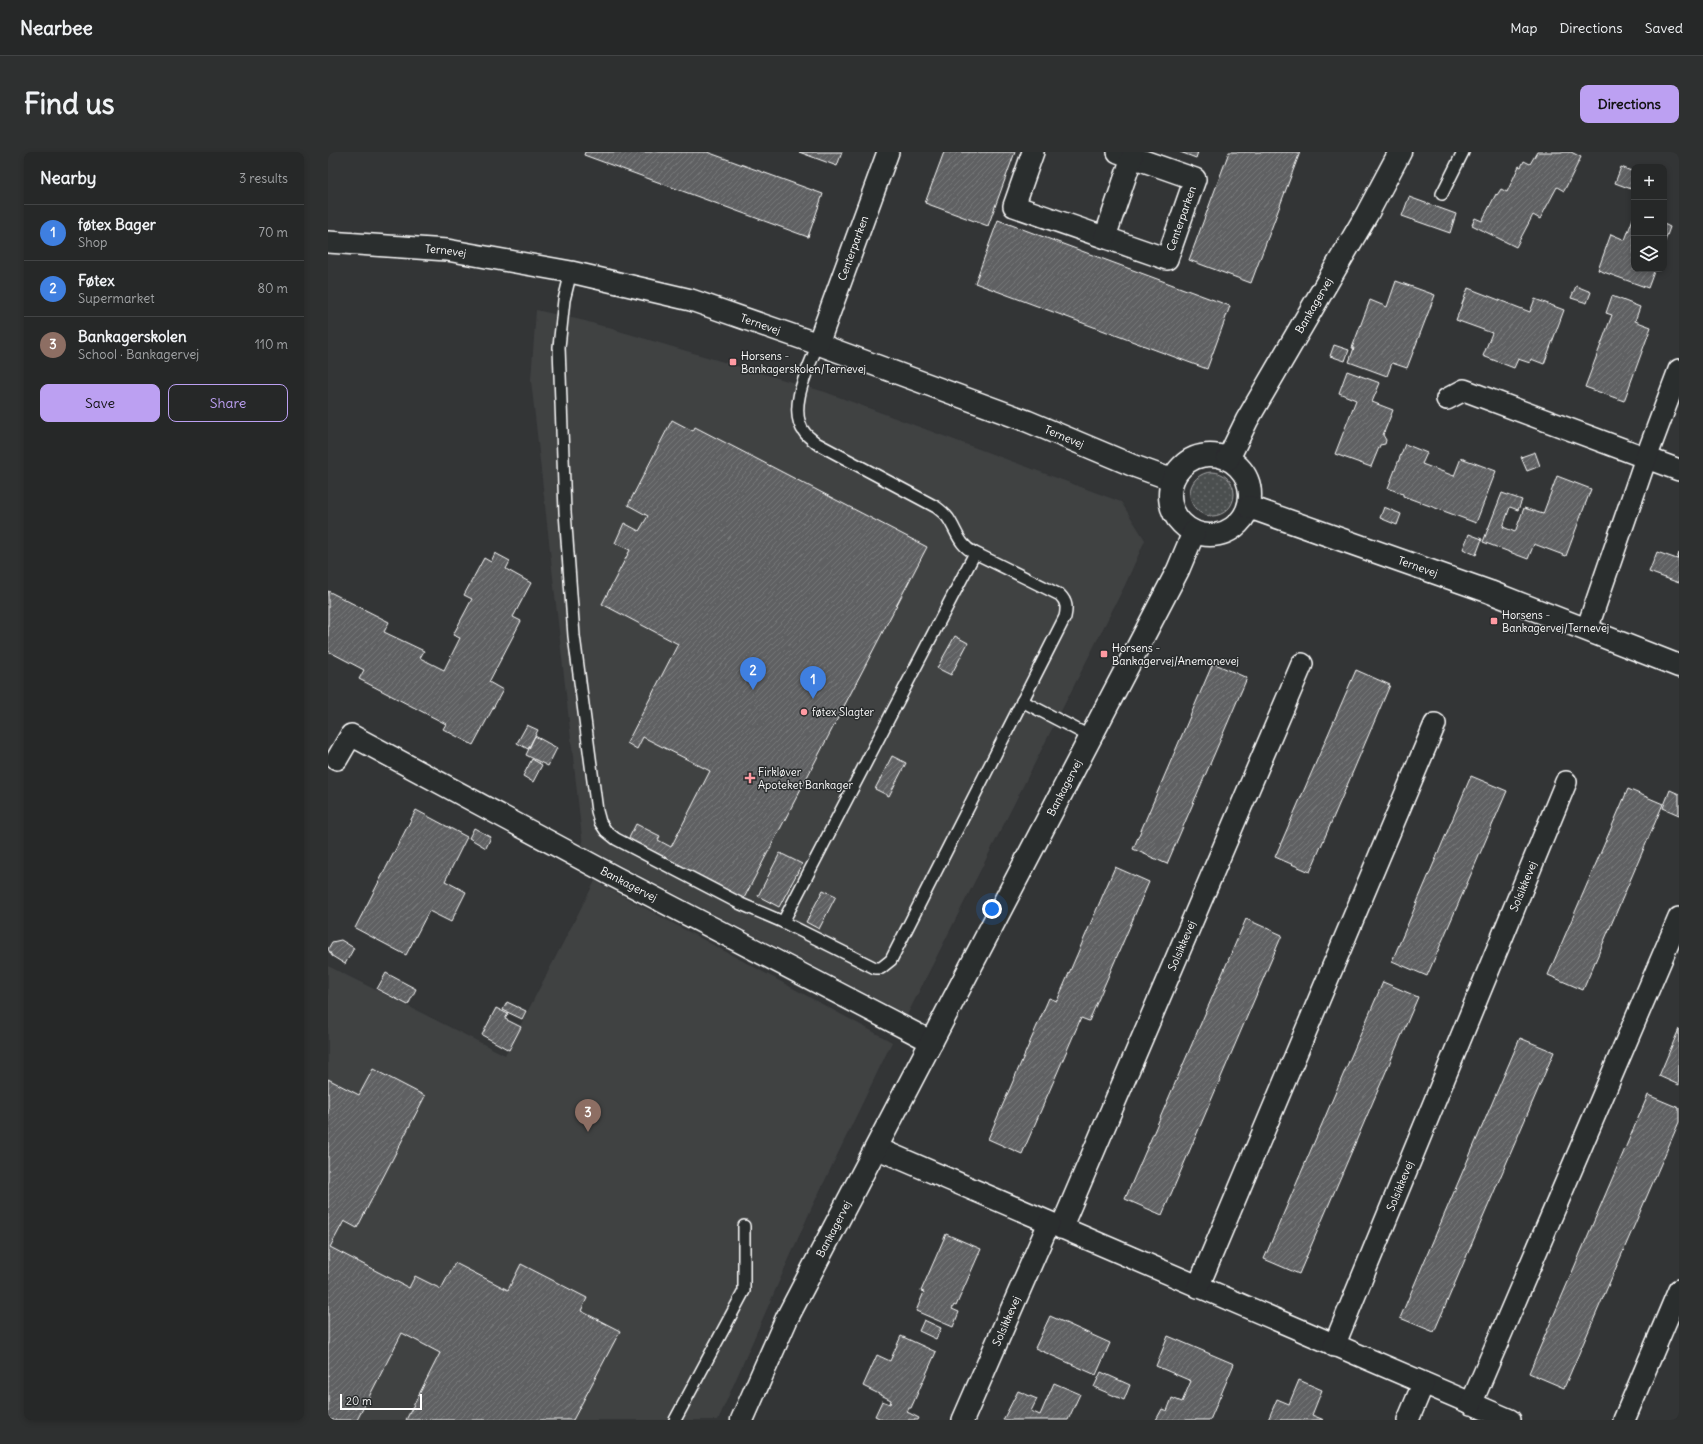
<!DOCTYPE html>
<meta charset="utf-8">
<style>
:root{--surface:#262828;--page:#2e3030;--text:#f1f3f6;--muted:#a4a6a8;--line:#424445;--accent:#bca0f2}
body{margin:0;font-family:Delius,sans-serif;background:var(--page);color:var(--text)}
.controls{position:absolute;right:12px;top:12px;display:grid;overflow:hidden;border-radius:8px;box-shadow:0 2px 6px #0003}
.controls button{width:36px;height:36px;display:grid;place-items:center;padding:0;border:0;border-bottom:1px solid var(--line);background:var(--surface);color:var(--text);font:20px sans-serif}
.scale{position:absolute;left:12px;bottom:10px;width:82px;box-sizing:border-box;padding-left:4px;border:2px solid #fff;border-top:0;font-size:11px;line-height:14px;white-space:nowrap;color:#fff;-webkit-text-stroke:3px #2a2d2e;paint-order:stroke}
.you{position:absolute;left:664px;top:757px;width:14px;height:14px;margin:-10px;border:3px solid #fff;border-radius:50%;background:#1a73e8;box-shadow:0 0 0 6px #1a73e833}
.badge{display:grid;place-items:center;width:26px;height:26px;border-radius:50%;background:var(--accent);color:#fff;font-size:13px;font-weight:700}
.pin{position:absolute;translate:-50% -33px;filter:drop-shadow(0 1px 2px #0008)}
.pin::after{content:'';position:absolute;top:21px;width:14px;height:12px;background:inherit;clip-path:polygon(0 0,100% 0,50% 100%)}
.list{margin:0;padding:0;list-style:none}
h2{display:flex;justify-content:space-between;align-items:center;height:52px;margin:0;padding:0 16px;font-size:17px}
h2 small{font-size:13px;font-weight:400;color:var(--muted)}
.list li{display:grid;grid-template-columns:26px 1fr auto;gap:12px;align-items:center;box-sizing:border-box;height:56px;padding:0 16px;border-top:1px solid var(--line)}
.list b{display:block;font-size:15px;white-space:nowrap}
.list p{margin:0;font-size:13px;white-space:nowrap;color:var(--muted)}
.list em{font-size:13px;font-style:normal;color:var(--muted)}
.actions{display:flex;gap:8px;padding:12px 16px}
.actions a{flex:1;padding:9px 0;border:1px solid var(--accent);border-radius:8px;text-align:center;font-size:14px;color:var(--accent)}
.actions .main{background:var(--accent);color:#111}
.icon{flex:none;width:22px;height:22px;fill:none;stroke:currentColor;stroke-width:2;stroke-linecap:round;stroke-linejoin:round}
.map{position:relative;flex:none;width:1351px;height:1268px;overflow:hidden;border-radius:8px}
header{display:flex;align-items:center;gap:24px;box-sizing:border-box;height:56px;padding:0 20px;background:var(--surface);border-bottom:1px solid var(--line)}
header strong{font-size:19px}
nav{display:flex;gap:22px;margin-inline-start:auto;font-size:14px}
.intro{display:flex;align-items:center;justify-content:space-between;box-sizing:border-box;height:96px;padding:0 24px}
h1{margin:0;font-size:28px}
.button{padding:10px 18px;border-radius:8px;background:var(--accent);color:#111;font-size:14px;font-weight:700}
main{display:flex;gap:24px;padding:0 24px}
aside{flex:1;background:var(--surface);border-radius:8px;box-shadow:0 2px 6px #0003}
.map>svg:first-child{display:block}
.built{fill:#404243}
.grass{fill:url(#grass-dots);stroke:#a6a7a8}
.building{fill:url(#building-hatch);stroke:#fff}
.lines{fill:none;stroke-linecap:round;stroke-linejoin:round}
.lane-casing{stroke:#fff;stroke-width:14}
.street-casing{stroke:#fff;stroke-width:24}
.secondary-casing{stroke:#fff;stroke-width:25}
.lane{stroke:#2a2d2e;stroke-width:11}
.street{stroke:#2a2d2e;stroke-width:21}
.secondary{stroke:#2a2d2e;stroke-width:22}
.poi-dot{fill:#ff9aa2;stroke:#2a2d2e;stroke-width:1.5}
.labels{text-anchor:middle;stroke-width:3;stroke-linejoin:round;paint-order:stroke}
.street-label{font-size:11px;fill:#fff;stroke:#2a2d2e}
.poi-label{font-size:11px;fill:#fff;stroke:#2a2d2e;text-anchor:start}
</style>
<header>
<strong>Nearbee</strong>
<nav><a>Map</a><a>Directions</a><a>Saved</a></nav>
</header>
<div class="intro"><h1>Find us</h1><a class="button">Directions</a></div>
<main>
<aside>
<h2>Nearby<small>3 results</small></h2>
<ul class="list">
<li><span class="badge" style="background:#3f7fe0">1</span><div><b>føtex Bager</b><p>Shop</p></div><em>70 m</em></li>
<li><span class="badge" style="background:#3f7fe0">2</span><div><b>Føtex</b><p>Supermarket</p></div><em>80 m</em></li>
<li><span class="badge" style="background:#8d6e63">3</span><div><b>Bankagerskolen</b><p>School · Bankagervej</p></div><em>110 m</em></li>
</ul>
<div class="actions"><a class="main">Save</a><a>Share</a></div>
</aside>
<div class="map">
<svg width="1351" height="1268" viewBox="0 0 1351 1268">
<defs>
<pattern id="grass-dots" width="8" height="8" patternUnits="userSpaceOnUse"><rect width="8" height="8" fill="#4c4f50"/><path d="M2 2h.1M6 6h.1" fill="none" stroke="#67696a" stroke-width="1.8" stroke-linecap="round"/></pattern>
<pattern id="building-hatch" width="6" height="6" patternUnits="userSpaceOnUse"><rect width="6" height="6" fill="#5f6162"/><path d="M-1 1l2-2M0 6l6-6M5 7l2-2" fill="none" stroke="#77797a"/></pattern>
</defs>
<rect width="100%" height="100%" fill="#333536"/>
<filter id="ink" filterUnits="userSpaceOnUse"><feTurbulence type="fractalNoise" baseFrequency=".025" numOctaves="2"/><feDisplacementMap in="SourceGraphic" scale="8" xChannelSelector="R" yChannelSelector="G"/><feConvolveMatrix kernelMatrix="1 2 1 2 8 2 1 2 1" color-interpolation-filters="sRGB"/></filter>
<g filter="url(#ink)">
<g class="built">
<polygon points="208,158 257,169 497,240 793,350 817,388 797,433 579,863 255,694 203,228"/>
<polygon points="267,729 564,890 483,1057 390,1268 0,1268 0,814 177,903"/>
</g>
<circle class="grass" cx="884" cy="342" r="22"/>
<g class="building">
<polygon points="257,0 379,0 495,42 480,85 256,3"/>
<polygon points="471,0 514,0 509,14"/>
<polygon points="616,0 687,0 660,74 597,51"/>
<polygon points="852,0 870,0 868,6"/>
<polygon points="901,0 972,0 923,131 861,108"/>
<polygon points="1209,0 1243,0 1253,5 1236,39 1229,35 1212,67 1205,63 1188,95 1144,73 1147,66 1154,69 1168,42 1169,43 1173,37 1179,40 1191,14 1193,15 1196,9 1202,12"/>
<polygon points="1293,15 1306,20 1306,38 1287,31"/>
<polygon points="1081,45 1128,62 1122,81 1074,64"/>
<polygon points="1306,64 1306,117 1327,117 1320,136 1270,118 1283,82 1297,88"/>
<polygon points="670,68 902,154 879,217 647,131"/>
<polygon points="1336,72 1342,75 1336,92"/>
<polygon points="1068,129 1107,143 1079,216 1064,211 1059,224 1021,210 1026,196 1024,196 1042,148 1059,155"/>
<polygon points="1248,134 1263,140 1259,151 1243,146"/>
<polygon points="1140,136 1202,160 1207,147 1236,158 1216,212 1203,207 1202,211 1190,207 1186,216 1155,204 1164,181 1128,168"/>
<polygon points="1284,144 1312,155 1307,169 1323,175 1296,249 1257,235 1284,163 1278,161"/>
<polygon points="1006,193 1021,198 1017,209 1002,204"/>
<polygon points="1019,219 1052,231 1044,250 1065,258 1055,283 1058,288 1057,292 1052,293 1043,315 1007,302 1028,248 1011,241"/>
<polygon points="344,268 365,279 367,275 599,395 415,748 300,688 308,672 332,684 330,688 343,695 382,619 315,585 309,597 299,591 350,492 274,452 302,398 287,391 296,371 311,379 320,364 300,353"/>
<polygon points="1077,292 1099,301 1094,312 1126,324 1133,306 1168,319 1148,371 1075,344 1075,342 1060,336"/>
<polygon points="1207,300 1212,314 1199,319 1193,305"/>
<polygon points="1229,324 1263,337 1238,404 1206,392 1200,407 1155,390 1174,341 1194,348 1190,358 1182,355 1175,375 1187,380 1196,356 1215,362"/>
<polygon points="1056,355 1073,362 1069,373 1052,366"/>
<polygon points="1141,382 1154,387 1148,403 1135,397"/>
<polygon points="1329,400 1349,407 1351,401 1351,431 1321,420"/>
<polygon points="167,401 182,409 178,417 203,431 185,465 193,469 161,530 175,538 145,593 115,577 118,572 31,527 36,518 0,499 0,439 61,470 56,480 96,499 92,506 116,518 132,486 125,483 144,447 136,443 156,406 163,410"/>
<polygon points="627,484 640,491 623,523 609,516"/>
<polygon points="885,511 919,526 839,712 805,697"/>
<polygon points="1028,518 1062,533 982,720 947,705"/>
<polygon points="199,573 210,578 200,597 189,591"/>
<polygon points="207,584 229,596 220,614 198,603"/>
<polygon points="564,604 578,611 561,644 547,637"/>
<polygon points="204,607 214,613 205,630 195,624"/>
<polygon points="1143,624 1179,639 1099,824 1064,809"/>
<polygon points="1300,637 1335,652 1255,838 1220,823"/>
<polygon points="1342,638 1351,642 1351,663 1335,656"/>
<polygon points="88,658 139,685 117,729 138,740 123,770 101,759 78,803 27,776"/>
<polygon points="146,676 163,685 158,696 141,686"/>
<polygon points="452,701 474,712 451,755 430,744"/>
<polygon points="787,715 821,730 761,869 753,866 694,1002 660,987 721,846 729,849"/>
<polygon points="495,738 508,744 491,777 478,770"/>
<polygon points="918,767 954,783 834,1063 797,1047"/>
<polygon points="13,788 26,796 17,812 4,804 0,797 4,790"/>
<polygon points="58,821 88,837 80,853 49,837"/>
<polygon points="1055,830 1090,845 971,1122 936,1107"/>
<polygon points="179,850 198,859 194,867 175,858"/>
<polygon points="168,856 180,862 177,867 193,875 181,898 154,883"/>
<polygon points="1351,877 1351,933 1331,924"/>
<polygon points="1192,886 1226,900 1106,1180 1072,1166"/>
<polygon points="45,917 97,944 29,1076 16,1069 2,1095 81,1136 87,1124 113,1137 127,1111 180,1138 193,1112 259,1146 253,1159 292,1179 245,1268 78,1268 112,1201 74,1181 29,1268 0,1268 0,927 31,943"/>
<polygon points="1320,943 1351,956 1351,970 1236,1236 1201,1221"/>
<polygon points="618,1082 653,1097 628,1154 626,1153 624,1157 631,1160 625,1175 588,1159 596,1140 593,1139"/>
<polygon points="722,1164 782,1191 768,1223 707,1196"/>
<polygon points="596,1168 613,1176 608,1187 591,1179"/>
<polygon points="573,1184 608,1200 583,1256 581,1256 579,1260 591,1266 590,1268 555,1268 547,1264 554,1249 562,1252 563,1248 535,1234 549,1203 562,1209"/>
<polygon points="840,1184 906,1212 882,1268 828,1268 834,1257 839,1259 844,1246 854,1250 863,1229 828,1214"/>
<polygon points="773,1220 802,1233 796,1248 766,1235"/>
<polygon points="971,1228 994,1238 984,1263 996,1268 940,1268 949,1247 961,1252"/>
<polygon points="726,1231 752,1242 740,1268 675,1268 690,1239 709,1247 703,1259 712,1263"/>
</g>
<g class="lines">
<g class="lane-casing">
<g id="lane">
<polyline points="1114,42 1135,0"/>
<polyline points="243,120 236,148 231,195 237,360 246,484 269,659 272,670 278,679 288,687 413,752 455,770"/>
<path d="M490,192C481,215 458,258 477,281C480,285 485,288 488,291L608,355C612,358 617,362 620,366C629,379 631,394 647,401L732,443C739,450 739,456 737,465L563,808L553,816H547L455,770L647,401"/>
<polyline points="694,549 763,585"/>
<polyline points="347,1268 416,1139 416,1074"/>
</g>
</g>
<g class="street-casing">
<g id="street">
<path id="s1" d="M705,0L686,54L839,107L867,27L790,0"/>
<polyline points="777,85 804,5"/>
<path id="s2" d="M0,90L119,98L243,120L363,148L490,192L699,269L806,314L845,328"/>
<path id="s3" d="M490,192L560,0"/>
<polyline points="1119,247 1136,238 1351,318"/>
<polyline points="1259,477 1318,306 1351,218"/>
<path id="s4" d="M9,607L23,583L287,725L604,890"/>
<polyline points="548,996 1182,1268"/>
<path id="s5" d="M733,1076L974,512"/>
<polyline points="870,1135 1107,572"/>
<path id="s6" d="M1006,1194L1238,630"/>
<polyline points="1143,1252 1351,766"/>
<path id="s7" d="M635,1268L721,1071"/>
<polyline points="1080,1268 1095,1232"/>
<polyline points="1296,1268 1351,1138"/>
</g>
</g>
<g class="secondary-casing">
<g id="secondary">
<circle cx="882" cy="343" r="40"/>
<path id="s8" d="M900,307L919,268L1039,62L1072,0"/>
<path id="s9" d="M921,355L1162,440L1351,514"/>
<path id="s10" d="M414,1268L459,1166L850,418L866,380"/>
</g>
</g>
<use href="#lane" class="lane"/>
<use href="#street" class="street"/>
<use href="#secondary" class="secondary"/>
</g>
</g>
<g class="poi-dot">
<rect x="401" y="206" width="8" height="8" rx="2"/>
<rect x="1162" y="465" width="8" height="8" rx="2"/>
<rect x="772" y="498" width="8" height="8" rx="2"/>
<circle cx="476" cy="560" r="4"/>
<path d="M420 620h4v4h4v4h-4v4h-4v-4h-4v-4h4z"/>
</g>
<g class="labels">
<g class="street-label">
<text dy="4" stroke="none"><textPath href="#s1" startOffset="262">Centerparken</textPath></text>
<text dy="4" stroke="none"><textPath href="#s3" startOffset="102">Centerparken</textPath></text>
<text dy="4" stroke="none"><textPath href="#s2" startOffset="118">Ternevej</textPath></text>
<text dy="4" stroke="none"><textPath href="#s8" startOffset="176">Bankagervej</textPath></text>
<text dy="4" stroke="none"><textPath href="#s2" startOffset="442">Ternevej</textPath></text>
<text dy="4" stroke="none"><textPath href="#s2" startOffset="766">Ternevej</textPath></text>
<text dy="4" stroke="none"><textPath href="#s9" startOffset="179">Ternevej</textPath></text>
<text dy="4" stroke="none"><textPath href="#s10" startOffset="710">Bankagervej</textPath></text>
<text dy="4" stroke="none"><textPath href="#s4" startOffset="343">Bankagervej</textPath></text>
<text dy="4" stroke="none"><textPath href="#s6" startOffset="497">Solsikkevej</textPath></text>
<text dy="4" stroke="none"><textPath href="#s5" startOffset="307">Solsikkevej</textPath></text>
<text dy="4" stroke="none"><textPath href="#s6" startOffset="173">Solsikkevej</textPath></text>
<text dy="4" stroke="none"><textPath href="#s10" startOffset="212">Bankagervej</textPath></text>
<text dy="4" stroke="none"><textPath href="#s7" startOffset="108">Solsikkevej</textPath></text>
</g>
<g class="poi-label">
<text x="413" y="208">Horsens -<tspan x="413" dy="13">Bankagerskolen/Ternevej</tspan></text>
<text x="1174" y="467">Horsens -<tspan x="1174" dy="13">Bankagervej/Ternevej</tspan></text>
<text x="784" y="500">Horsens -<tspan x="784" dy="13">Bankagervej/Anemonevej</tspan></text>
<text x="484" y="564">føtex Slagter</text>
<text x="430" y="624">Firkløver<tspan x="430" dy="13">Apoteket Bankager</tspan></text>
</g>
</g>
</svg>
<div class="controls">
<button>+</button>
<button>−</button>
<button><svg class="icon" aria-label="layers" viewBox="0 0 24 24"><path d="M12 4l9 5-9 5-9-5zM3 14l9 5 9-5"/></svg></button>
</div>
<div class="scale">20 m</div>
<div class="you"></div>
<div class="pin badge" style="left:485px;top:547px;background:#3f7fe0">1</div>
<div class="pin badge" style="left:425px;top:538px;background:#3f7fe0">2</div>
<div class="pin badge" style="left:260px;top:980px;background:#8d6e63">3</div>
</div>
</main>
